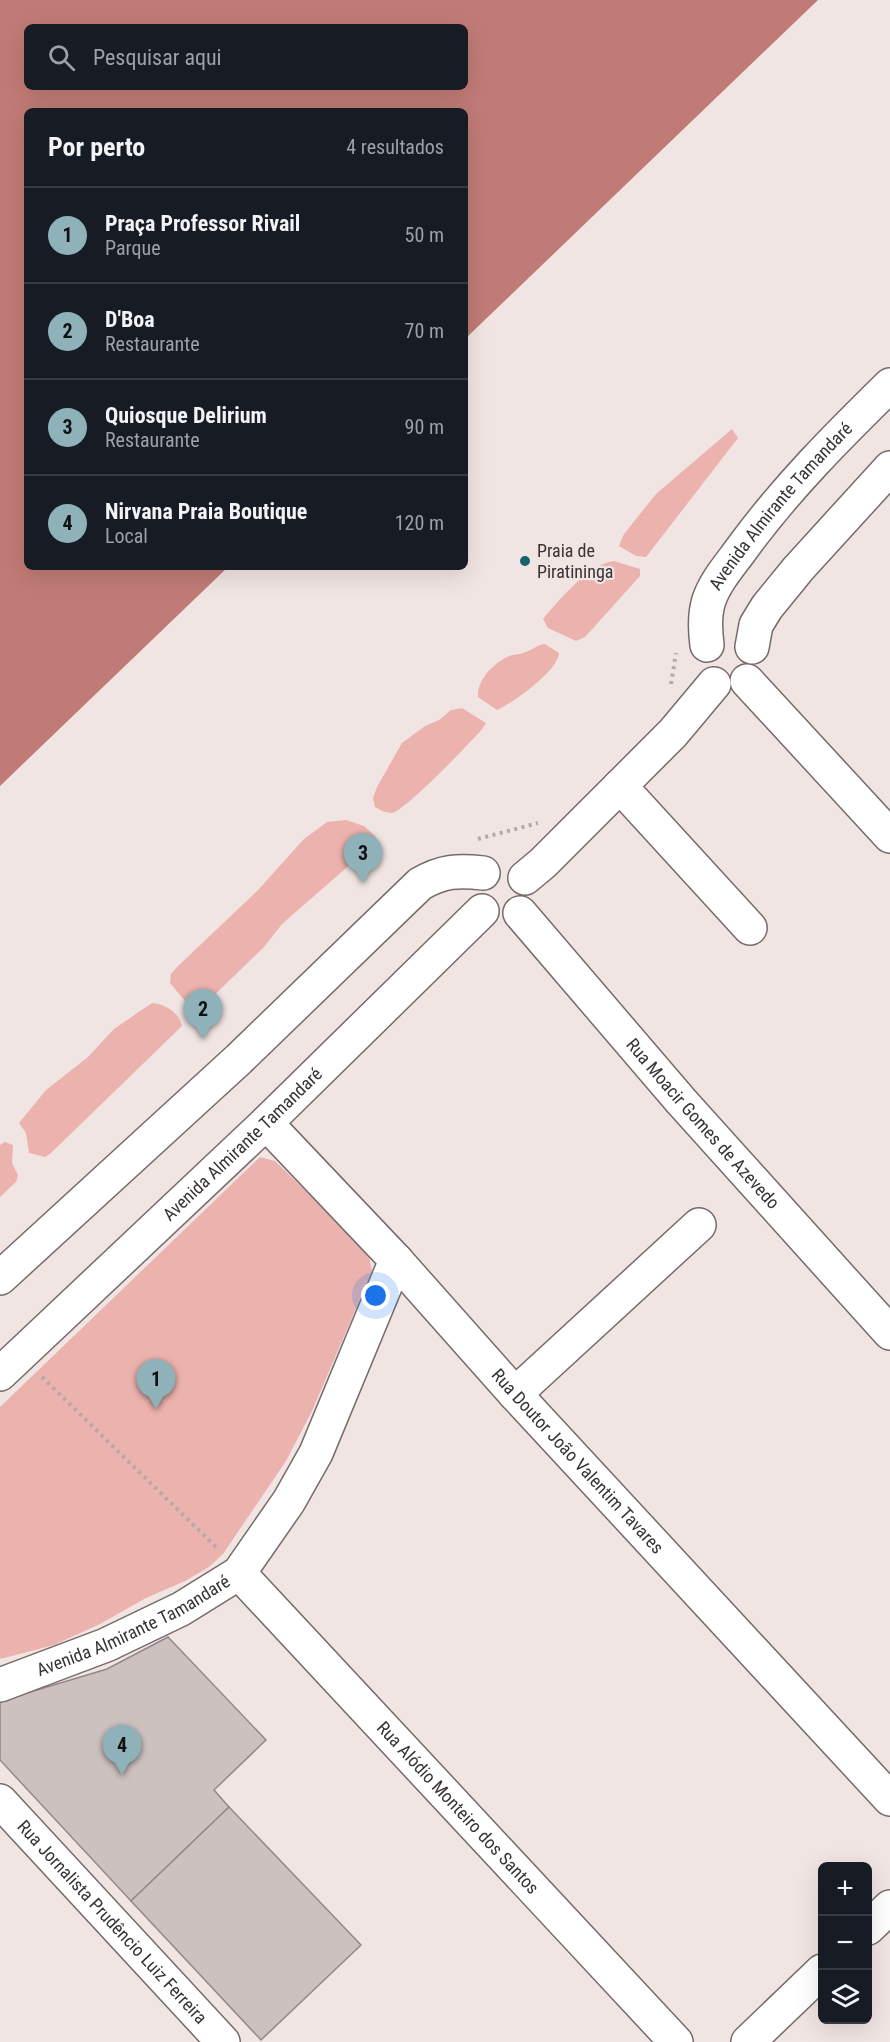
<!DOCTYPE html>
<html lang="pt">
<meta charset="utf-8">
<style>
:root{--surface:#171b24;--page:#20242c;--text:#f1f3f6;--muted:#9ea1a6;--line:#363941;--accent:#8fb1b9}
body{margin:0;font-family:"Roboto Condensed",sans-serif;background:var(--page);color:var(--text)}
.controls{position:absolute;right:18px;bottom:18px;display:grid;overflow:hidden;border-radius:9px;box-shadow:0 6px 24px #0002}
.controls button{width:54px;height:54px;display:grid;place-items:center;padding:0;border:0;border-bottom:2px solid var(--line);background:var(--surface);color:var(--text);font:30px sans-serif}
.you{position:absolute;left:376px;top:1296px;width:21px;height:21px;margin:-15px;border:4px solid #fff;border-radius:50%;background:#1a73e8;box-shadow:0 0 0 9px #1a73e833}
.badge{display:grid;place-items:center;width:39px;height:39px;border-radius:50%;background:var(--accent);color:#111;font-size:20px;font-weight:700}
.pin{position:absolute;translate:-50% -50px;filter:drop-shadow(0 2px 3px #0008)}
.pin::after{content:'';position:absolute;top:32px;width:21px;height:18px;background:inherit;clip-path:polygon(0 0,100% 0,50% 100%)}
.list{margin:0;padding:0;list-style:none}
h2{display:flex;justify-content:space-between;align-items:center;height:78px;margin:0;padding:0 24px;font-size:26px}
h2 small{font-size:20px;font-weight:400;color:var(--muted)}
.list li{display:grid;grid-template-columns:39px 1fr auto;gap:18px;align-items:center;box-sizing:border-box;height:96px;padding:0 24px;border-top:2px solid var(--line)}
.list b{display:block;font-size:22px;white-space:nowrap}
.list p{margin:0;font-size:20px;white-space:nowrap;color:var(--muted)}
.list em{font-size:20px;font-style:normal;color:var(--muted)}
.icon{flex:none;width:33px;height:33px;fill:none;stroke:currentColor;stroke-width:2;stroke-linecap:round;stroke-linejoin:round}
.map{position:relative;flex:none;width:890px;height:2042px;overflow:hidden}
.search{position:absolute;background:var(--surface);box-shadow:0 6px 24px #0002;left:24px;top:24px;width:444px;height:66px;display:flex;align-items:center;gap:15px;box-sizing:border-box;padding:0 21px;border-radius:9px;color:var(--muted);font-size:22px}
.panel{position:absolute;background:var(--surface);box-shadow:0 6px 24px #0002;left:24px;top:108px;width:444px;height:462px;border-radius:9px}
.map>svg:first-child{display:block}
.green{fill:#ecb2ad}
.water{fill:#c17b76;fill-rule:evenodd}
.building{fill:#cdc1c0;stroke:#948887;stroke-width:1.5}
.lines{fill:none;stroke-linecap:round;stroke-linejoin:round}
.minor-casing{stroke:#766b6a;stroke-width:36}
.path{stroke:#b3aaa8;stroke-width:4;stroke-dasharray:3 4.5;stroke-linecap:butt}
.minor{stroke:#fff;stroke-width:33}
.poi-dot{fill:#18616f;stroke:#f1e5e3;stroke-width:2}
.labels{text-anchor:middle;stroke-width:4.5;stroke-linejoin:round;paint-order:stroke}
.street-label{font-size:18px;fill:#373332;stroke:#f1e5e3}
.poi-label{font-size:18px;fill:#373332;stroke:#f1e5e3;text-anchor:start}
</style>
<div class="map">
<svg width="890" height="2042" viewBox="0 0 890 2042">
<rect width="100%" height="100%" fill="#f1e5e3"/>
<g class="green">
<polygon points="732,429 738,438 646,557 636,556 619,546 624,534 656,494"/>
<path d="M614,561L640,569V576L585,637L576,641L548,628L543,619C560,599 588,565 614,561Z"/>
<path d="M545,644L559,653C558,671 513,703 497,710L478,697C477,679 494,663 509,656C513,654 519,655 523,653C531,651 536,645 545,644Z"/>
<path d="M462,708L486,723L483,728C472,741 405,811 392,813C386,813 380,810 375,807L373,798L377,787L402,743L425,726L439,720L451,710Z"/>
<polygon points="346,820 364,826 376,837 368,849 282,924 264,947 202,1007 193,1010 190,1007 170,983 171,974 177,967 258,890 304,839 327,822"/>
<path d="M152,1003C165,1004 179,1012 182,1026L51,1153L45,1157L29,1153L26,1133L19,1123L46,1090L88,1057L114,1029Z"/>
<polygon points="5,1142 13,1145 12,1163 18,1175 16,1182 0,1197 0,1145"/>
<polygon points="260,1157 275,1161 368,1252 372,1271 312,1411 286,1461 223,1554 209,1567 185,1581 146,1598 100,1624 54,1645 0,1659 0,1407"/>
</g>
<path class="water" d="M0,0H818L465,339V111H27V567H228L0,786ZM27,27H465V87H27Z"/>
<g class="building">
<polygon points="168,1637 266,1740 214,1790 229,1807 131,1901 0,1760 0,1701 107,1669"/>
<polygon points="229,1807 361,1945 261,2040 131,1901"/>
</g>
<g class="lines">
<g class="minor-casing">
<g id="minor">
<path id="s1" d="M707,645C705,630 704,615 709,600C716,580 731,564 743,547C787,487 838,436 890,385"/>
<polyline points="752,647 756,625 767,607 798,569 890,468"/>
<polyline points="747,681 890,836"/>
<polyline points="620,786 750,928"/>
<polyline points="525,878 543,863 673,733 714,684"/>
<path id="s2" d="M520,913L681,1101L890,1333"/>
<path id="s3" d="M266,1123L396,1260L515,1394L890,1799"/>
<path d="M0,1278L239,1059L420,884C442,871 458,870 483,873"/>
<path id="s4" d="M0,1374L266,1123L482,911"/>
<polyline points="515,1394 699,1225"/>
<path id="s5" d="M239,1573L676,2042"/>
<path id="s6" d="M0,1685L106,1645L181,1609L239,1573L289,1501L316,1453L396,1260"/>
<path id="s7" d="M0,1801L223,2042"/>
<polyline points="868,1928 890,1907"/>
<polyline points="748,2042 822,1971"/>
</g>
</g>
<g class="path">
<polyline points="671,684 676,653"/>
<polyline points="478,839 538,823"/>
<polyline points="42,1377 217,1548"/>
</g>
<use href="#minor" class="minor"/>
</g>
<circle class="poi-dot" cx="525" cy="561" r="6"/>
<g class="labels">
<g class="street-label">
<text dy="6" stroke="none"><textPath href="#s1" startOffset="164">Avenida Almirante Tamandaré</textPath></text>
<text dy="6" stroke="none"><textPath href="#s2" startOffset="279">Rua Moacir Gomes de Azevedo</textPath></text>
<text dy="6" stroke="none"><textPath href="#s4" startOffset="334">Avenida Almirante Tamandaré</textPath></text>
<text dy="6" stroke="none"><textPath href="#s3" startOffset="460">Rua Doutor João Valentim Tavares</textPath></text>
<text dy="6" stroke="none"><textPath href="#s6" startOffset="146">Avenida Almirante Tamandaré</textPath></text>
<text dy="6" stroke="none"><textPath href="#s5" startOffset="321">Rua Alódio Monteiro dos Santos</textPath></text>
<text dy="6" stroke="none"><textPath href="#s7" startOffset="165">Rua Jornalista Prudêncio Luiz Ferreira</textPath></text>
</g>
<g class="poi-label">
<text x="537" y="557">Praia de<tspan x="537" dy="21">Piratininga</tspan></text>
</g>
</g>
</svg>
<div class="controls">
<button>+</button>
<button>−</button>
<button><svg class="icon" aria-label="layers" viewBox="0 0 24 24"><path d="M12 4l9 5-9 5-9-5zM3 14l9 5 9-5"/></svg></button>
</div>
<div class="you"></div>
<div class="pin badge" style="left:156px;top:1409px">1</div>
<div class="pin badge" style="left:203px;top:1039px">2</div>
<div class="pin badge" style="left:363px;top:883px">3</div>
<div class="pin badge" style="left:122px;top:1775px">4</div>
<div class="search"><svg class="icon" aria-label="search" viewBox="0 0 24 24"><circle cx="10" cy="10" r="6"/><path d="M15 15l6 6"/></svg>Pesquisar aqui</div>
<section class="panel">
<h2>Por perto<small>4 resultados</small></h2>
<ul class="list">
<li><span class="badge">1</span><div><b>Praça Professor Rivail</b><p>Parque</p></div><em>50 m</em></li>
<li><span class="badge">2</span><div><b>D'Boa</b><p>Restaurante</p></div><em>70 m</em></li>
<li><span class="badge">3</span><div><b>Quiosque Delirium</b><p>Restaurante</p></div><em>90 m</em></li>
<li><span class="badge">4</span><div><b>Nirvana Praia Boutique</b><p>Local</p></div><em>120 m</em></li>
</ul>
</section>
</div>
